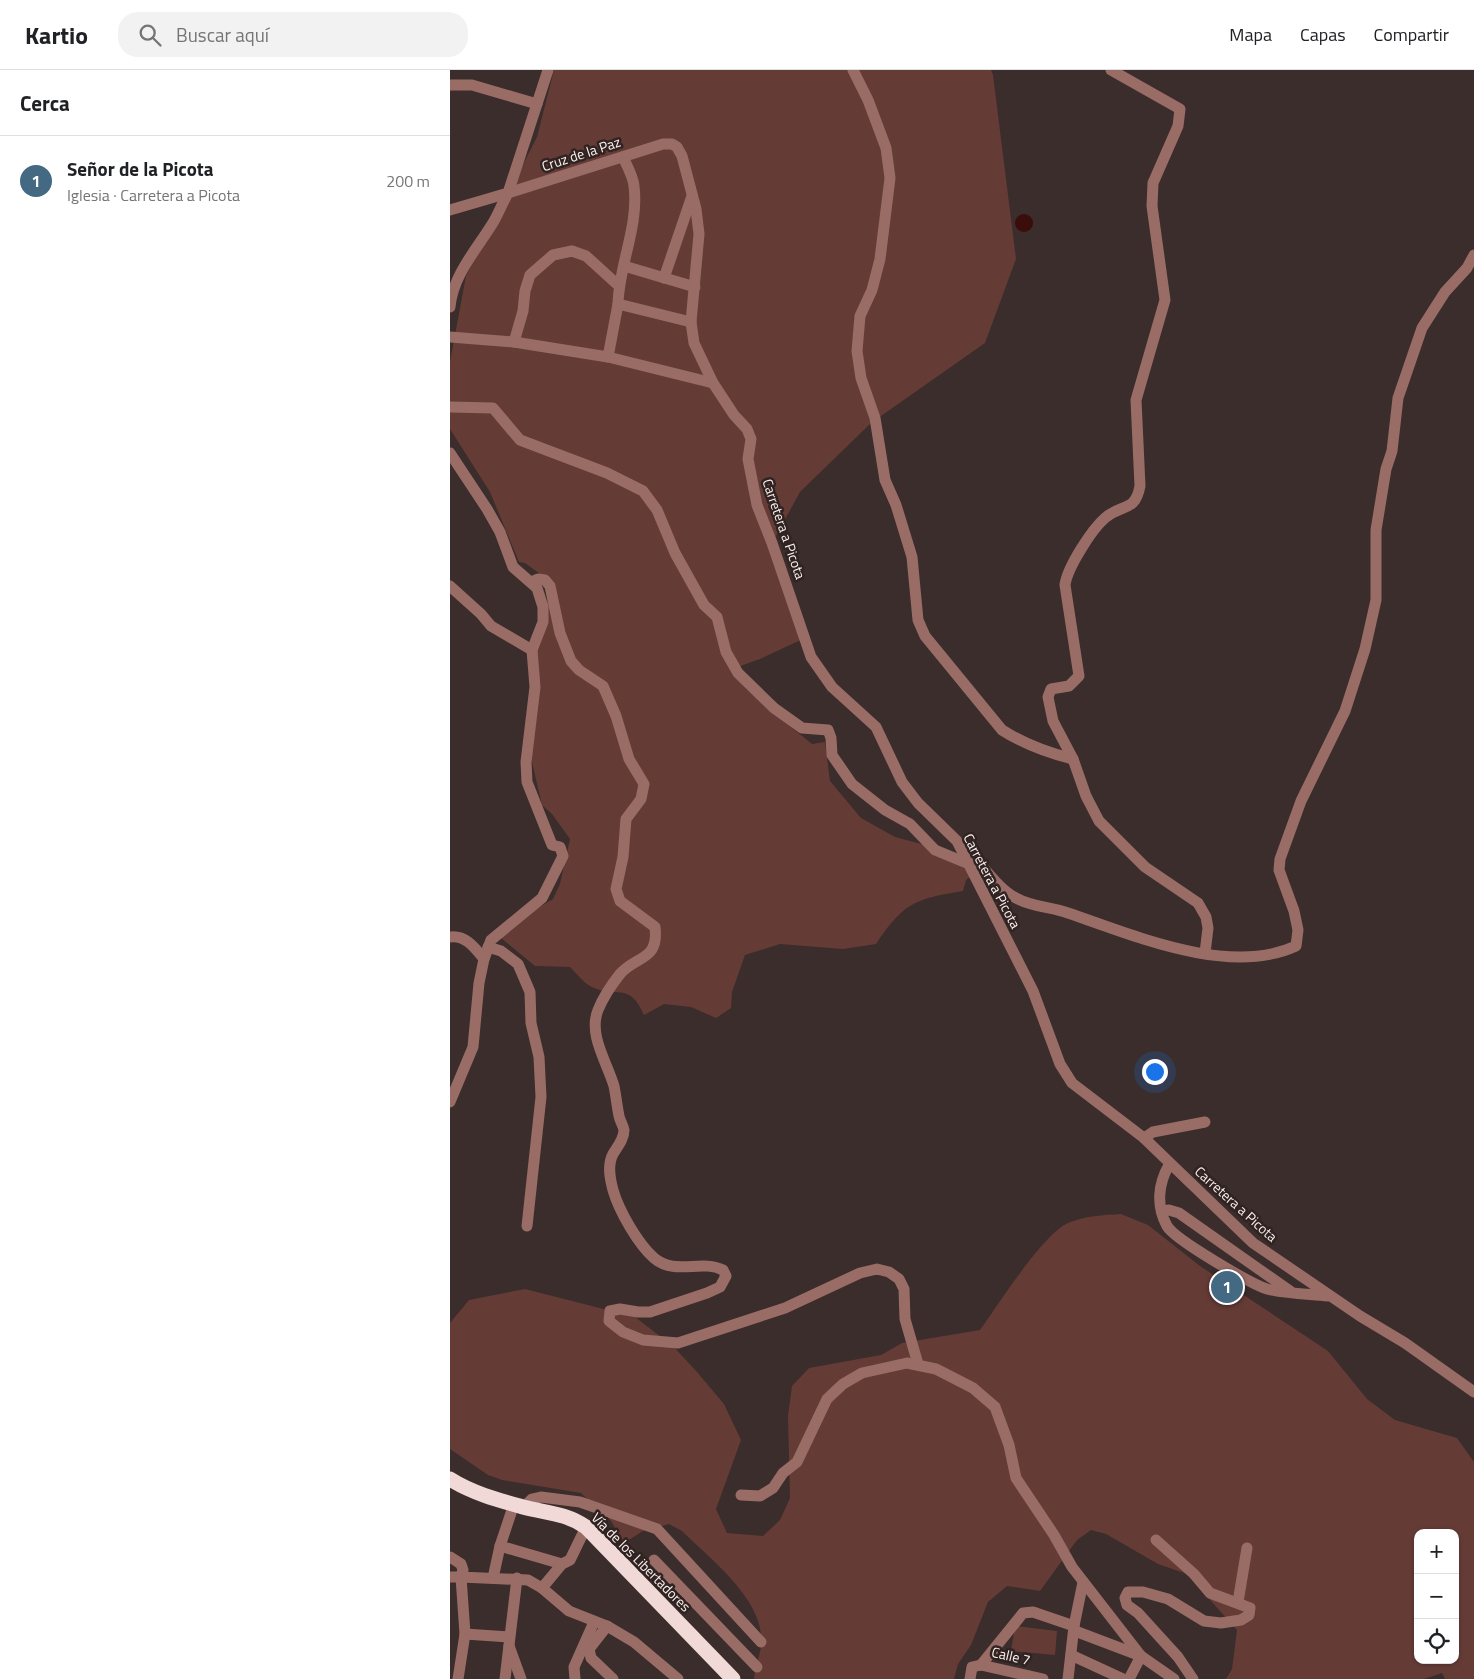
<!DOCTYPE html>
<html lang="es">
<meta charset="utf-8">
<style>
:root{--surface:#fff;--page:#f2f2f2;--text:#202124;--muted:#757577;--line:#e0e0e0;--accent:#446982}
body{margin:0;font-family:"Titillium Web",sans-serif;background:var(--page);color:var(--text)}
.controls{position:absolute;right:15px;bottom:15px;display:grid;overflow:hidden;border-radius:10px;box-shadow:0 1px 4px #0004}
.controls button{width:45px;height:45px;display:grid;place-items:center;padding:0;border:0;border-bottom:1px solid var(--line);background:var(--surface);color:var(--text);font:25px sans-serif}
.you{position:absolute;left:704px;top:1001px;width:18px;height:18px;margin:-12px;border:4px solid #fff;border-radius:50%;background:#1a73e8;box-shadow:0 0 0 8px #1a73e833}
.badge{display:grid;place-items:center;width:32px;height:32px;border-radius:50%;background:var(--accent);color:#fff;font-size:16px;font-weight:700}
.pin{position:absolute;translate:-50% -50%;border:2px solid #fff;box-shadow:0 1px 5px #0006}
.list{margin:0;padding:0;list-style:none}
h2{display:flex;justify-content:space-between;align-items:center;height:65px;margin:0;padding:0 20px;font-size:21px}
h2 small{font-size:16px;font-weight:400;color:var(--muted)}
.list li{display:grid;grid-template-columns:32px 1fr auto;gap:15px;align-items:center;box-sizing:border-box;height:90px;padding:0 20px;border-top:1px solid var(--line)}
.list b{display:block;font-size:19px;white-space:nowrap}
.list p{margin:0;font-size:16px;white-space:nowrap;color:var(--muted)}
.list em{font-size:16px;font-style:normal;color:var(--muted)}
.icon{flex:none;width:28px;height:28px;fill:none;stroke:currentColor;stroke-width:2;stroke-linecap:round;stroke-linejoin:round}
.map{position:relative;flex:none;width:1024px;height:1609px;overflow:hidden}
header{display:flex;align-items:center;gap:30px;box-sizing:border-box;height:70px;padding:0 25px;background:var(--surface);border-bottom:1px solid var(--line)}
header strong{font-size:24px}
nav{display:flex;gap:28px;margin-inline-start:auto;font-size:18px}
.search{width:350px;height:45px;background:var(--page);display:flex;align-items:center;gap:12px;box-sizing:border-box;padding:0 18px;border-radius:20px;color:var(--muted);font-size:19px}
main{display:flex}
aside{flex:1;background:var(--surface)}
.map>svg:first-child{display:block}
.green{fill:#653b36;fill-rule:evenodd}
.water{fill:#3a0c0a}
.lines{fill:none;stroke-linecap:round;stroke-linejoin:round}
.minor{stroke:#9a6c66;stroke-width:11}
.highway{stroke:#f0d9d6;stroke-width:15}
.labels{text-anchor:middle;stroke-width:5;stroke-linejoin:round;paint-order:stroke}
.street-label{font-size:14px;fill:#fbf2f0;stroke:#302321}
</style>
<header>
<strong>Kartio</strong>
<div class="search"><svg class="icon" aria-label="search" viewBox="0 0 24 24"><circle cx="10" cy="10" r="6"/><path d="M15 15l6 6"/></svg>Buscar aquí</div>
<nav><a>Mapa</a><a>Capas</a><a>Compartir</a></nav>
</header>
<main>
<aside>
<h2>Cerca<small></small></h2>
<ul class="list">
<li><span class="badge">1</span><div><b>Señor de la Picota</b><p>Iglesia · Carretera a Picota</p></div><em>200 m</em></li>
</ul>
</aside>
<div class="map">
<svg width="1024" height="1609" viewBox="0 0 1024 1609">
<rect width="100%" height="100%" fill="#3a2d2b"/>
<g class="green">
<path d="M104,0H541L543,5L566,189L535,273L421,353L350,422L322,473L355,568L310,589L282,599L336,653L362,674L375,672L380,711L411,748L445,767L494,780L523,805L516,810L513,821C464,829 454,833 426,874L393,879L330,874L295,885L282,922L281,938L266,948L241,937L214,934L194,945C179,910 166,930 140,916C133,912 126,903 120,897L85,896L45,863L103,829L110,814L120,769L102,744L92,735L81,688L85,574L99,525L93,506L75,493L69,492L40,422L0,359V292L16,206L87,67Z"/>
<path d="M671,1144L698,1155L750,1196L878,1281L917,1329L945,1350L1007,1368L1024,1392V1609H995L992,1603L974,1609H776L782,1599L787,1560L737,1504L708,1494L656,1464L641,1460L627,1470L590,1521L557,1516L538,1532L521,1575L508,1594L504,1609H304C305,1594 310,1588 311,1575C316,1531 260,1489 232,1461L219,1454L193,1461L174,1473L161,1451L131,1423L52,1410L38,1405L0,1379V1253L19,1230L75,1219L185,1247L223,1276L247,1302L274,1334L291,1370L266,1439L277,1463L313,1466L330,1450L340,1428L338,1346L342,1316L359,1298L431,1285L452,1273L530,1260C548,1235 593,1164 618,1153C634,1146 654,1145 671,1144ZM968,1463H1005V1590H968Z"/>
<polygon points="565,1556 607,1561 605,1585 561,1581"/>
</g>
<circle class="water" cx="574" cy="153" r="9"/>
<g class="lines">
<g class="minor">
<path d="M403,0L418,30L436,78L440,108L430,189L422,220L410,246L407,281L411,308L425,348L435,410L446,435L462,487L468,550L475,566L552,660C574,674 598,683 623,689"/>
<path d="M661,0L730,39L728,56L703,113L702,136L715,230L686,330L690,416C685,443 672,433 655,448C642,459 617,498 615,515L629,606L619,616L601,619L598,627L603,651L623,689L636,726L649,751L695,797L748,833L756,847L758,858L755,883"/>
<polyline points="0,15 22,15 87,34"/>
<path d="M173,87C177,96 183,106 184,116C189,157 169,194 168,234L241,252"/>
<polyline points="0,140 58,123 98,0"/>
<polyline points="174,196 245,217"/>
<polyline points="214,208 242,126"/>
<path d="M0,237C3,204 28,178 44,151C49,142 53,132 58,123L213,74H222L227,77L232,86L246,139L249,164L241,252L244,273L263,313L284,345L297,359L301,369L298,389L307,435L322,473L361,587L382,617L426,657L452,712L468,733L507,771L583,921L610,994L622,1013L694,1068L803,1173L910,1246L955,1273L1024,1322"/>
<polyline points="0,267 64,272 158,287 263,313"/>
<polyline points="64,272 73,241 75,221 80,205 103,185 122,181 136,186 169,216"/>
<polyline points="158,287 168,234"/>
<polyline points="0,337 43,338 70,370 157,403 193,421 207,440 225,483 254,535 267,547 276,582 288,603 324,638 352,658 378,660 381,668 382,685 402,714 435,740 460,754 485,780 519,794"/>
<polyline points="0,383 37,439 50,462 63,497 87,518 93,537 93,552 82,580 85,617 76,692 77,712 102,775 110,777 113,786 92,828 41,870 34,889 29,913 23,977 0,1032"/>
<path d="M81,512L88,509L95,510L100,516L110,563L121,591L129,600L153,616L166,646L179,689L194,714L191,729L176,749L173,787L166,819L170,831L205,857C209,891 187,885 170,904C162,914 153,928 148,940C138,965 157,992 164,1016C166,1026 167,1036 169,1046C170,1051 173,1055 174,1060C174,1069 168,1076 163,1084C157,1095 160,1109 163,1120C169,1141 188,1174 204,1188C225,1206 251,1189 273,1200L276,1206L270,1217L257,1223L200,1242H188L170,1239L160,1241L159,1251L173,1262L193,1270L228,1273L335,1238L410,1203L427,1199L439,1202L449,1209L454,1219L455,1249L468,1294"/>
<polyline points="0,516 31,544 41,556 82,580"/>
<path d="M512,775C530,790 546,818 566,828C582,837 601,837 618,843C683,865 779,907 846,876L848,860L844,841L829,800L830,789L851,731L895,641L915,579L926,530V460L936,399L942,381L948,328L972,258L995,222L1017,198L1024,185"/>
<path d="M0,867C16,865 25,878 34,889"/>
<polyline points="38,877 51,881 68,894 80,922 81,953 89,987 91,1027 77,1156"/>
<polyline points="694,1068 703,1062 755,1052"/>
<path d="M719,1095C708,1114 706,1136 717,1156C724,1169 801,1214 817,1219C836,1224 859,1224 878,1226"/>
<polyline points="712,1141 719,1140 729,1143 840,1221"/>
<polyline points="291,1425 310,1426 323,1418 333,1403 347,1392 377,1329 393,1314 412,1303 457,1293 486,1299 523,1318 545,1337 559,1375 566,1408 604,1465 622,1497 691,1586 679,1609"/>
<polyline points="74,1437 82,1429 91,1427 130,1432 207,1459 311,1572"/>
<polyline points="706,1470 744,1504 760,1523 800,1538 799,1545 791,1550 771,1553 754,1551 718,1529 693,1522 678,1522 675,1528 677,1535 688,1543 728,1587 743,1609"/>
<polyline points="50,1476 112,1494"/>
<polyline points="0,1487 11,1494 13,1500 11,1507 78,1510 92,1518 119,1541 157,1556 184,1572 228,1609"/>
<polyline points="204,1490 307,1597"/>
<polyline points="0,1507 11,1507 15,1564 8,1609"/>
<polyline points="43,1508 50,1476 64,1434"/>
<polyline points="92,1518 112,1494 120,1490 136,1457"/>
<polyline points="788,1532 797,1478"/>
<polyline points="157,1556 139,1579 141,1588 163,1609"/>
<polyline points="624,1556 633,1512"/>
<polyline points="625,1561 691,1586 724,1609"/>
<polyline points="15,1564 59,1567"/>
<polyline points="59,1576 71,1609"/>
<polyline points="621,1585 673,1609"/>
<polyline points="531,1595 573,1543 583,1542 624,1556 618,1609"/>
<polyline points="55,1609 67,1508"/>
<polyline points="125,1609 124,1597 144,1552"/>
<polyline points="520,1609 522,1597 531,1595 593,1609"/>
</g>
<path class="highway" d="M0,1409C22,1423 48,1430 73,1437C96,1443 116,1443 136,1457L283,1609"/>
</g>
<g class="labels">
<g class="street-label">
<text transform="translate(131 84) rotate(-18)" y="5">Cruz de la Paz</text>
<text transform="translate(334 459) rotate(71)" y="5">Carretera a Picota</text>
<text transform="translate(542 811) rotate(62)" y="5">Carretera a Picota</text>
<text transform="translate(786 1134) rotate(42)" y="5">Carretera a Picota</text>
<text transform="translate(191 1492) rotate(45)" y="5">Vía de los Libertadores</text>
<text transform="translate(561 1586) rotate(13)" y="5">Calle 7</text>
</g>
</g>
</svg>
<div class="controls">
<button>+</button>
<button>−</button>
<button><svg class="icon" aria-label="locate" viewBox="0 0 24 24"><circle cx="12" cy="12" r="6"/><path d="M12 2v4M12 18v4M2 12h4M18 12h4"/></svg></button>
</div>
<div class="you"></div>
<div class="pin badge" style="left:777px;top:1217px">1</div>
</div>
</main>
